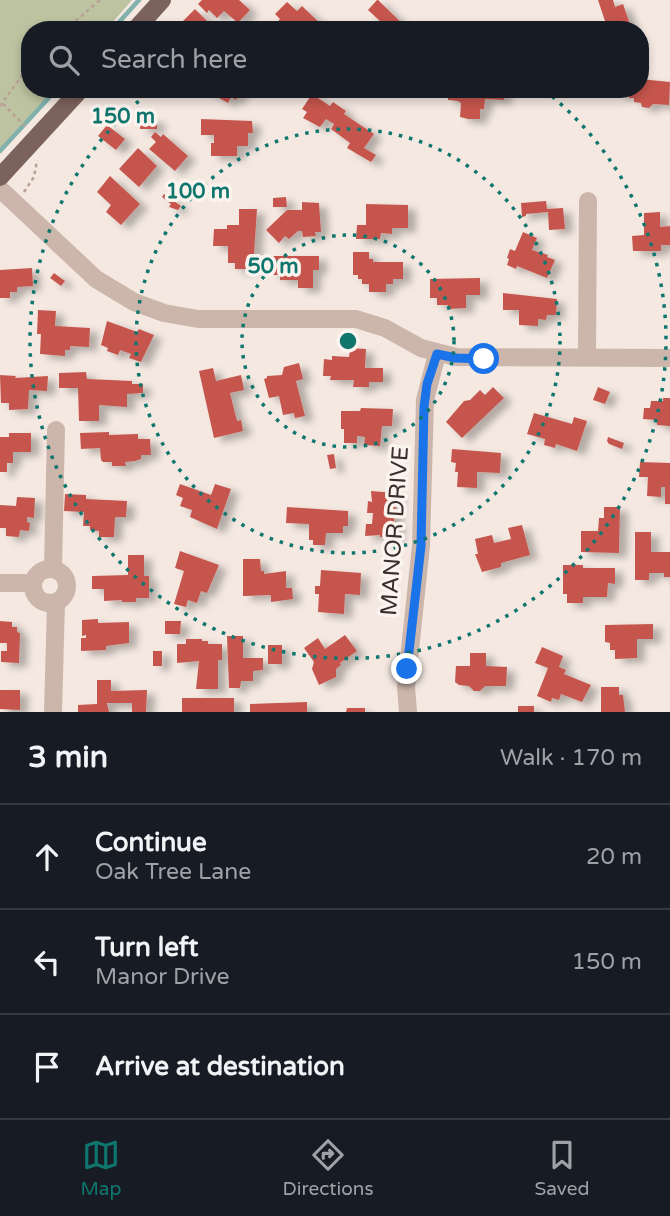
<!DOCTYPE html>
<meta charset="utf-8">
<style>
:root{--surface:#171b24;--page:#242831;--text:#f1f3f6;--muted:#9ea1a6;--line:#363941;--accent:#0f766e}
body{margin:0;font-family:"Varela Round",sans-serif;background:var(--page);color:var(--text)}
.stop{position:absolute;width:21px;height:21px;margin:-16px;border:5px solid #1a73e8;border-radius:50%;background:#fff}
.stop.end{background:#1a73e8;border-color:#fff;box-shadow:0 2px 7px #0008}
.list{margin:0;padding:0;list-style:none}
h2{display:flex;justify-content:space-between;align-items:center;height:91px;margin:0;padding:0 28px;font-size:30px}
h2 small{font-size:23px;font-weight:400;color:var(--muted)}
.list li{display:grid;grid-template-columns:46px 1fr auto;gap:21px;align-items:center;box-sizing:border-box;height:105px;padding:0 28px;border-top:2px solid var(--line)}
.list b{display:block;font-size:26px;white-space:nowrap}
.list p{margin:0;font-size:23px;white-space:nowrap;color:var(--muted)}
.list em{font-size:23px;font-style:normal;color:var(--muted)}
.icon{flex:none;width:38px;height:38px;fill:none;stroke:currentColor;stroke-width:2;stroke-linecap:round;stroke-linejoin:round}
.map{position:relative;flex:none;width:670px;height:712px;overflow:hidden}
.search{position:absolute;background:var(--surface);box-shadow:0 4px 10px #0003;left:21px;right:21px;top:21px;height:77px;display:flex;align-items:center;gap:18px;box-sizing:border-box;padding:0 24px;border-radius:28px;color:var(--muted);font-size:26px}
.sheet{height:406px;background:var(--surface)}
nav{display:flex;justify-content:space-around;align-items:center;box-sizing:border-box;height:98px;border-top:2px solid var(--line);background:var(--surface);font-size:19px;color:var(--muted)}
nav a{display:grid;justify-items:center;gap:4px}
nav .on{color:var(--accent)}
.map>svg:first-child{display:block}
.green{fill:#bdc3a0}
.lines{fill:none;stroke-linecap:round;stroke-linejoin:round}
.stream{stroke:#80b1ab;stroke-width:4.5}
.building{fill:#c6574d;filter:url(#shadow)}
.path{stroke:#b8a096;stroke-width:2.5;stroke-dasharray:3.5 3.5;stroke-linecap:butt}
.minor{stroke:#ccb6ac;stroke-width:18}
.major{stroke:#7c625c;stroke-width:18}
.route{stroke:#1a73e8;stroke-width:9}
.ring{fill:none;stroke:#0f766e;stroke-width:3.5;stroke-dasharray:3.5 7}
.labels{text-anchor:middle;stroke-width:7;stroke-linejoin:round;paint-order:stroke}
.street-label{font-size:23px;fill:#3b2e2b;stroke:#fbf3ee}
.centre{fill:#0f766e;stroke:#fbf3ee;stroke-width:3.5}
.ring-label{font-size:21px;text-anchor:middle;font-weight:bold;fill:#0f766e;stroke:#fbf3ee;stroke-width:7;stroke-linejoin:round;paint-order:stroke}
</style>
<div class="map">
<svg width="670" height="712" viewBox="0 0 670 712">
<defs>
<filter id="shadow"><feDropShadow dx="8" dy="4.5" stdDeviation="3.5" flood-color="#0004"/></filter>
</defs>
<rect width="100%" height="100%" fill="#f4e8e1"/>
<polygon class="green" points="0,0 132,0 106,30 30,30 30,89 54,89 0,151"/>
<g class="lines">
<g class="stream">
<polyline points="112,30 139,0"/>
<polyline points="0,151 57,89"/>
</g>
</g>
<g class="building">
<polygon points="202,0 239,0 250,10 238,23 224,11 217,18 209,10 207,13 198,4"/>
<polygon points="377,0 378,0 409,30 374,30 381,22 368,10"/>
<polygon points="598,0 613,0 615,7 623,4 632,30 608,30"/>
<polygon points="287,2 297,11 302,6 327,30 282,30 276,24 280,19 275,14"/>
<polygon points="195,9 216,30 174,30"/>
<polygon points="640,79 670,82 669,105 653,104 649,108 642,107 641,103 634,102 634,98 629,98 629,96 618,95 618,89 640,89"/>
<polygon points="203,89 242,89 236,100 231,97 228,103"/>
<polygon points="448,89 504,89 504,100 485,99 484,109 480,109 480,119 468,119 460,117 461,103 458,101 448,100"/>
<polygon points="312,94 330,106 333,102 346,111 344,114 374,134 364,148 376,155 371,162 347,148 350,143 331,129 334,124 326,119 320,127 303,118 307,112 302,109"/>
<rect x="140" y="119" width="17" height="10"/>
<polygon points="201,119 252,121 253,133 248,133 248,146 237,146 237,156 211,156 211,143 214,143 214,135 201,135"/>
<polygon points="107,125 125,139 116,150 98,136"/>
<polygon points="155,132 161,137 163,134 188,156 175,171 149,149 156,142 151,137"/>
<polygon points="138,148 157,166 139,187 119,169"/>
<polygon points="110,176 140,204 121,225 106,212 111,205 97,192"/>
<polygon points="164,194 181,206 178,210 169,207 171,204 162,197"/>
<polygon points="286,197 287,207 273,207 273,198"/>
<polygon points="546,201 547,209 563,208 565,229 549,230 548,212 526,214 526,216 522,217 521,203"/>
<polygon points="302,202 319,203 321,232 315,232 316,236 303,237 302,231 298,231 289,239 285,236 279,243 266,230 287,210 302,210"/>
<polygon points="366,204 408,205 408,228 392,228 392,234 381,233 380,239 356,239 357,225 366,225"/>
<polygon points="239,209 257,209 253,269 235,269 235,263 228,263 228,246 213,246 214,229 227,229 227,225 239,225"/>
<polygon points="660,212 660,227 670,226 670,245 661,245 661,251 633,251 632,236 644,235 644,213"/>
<polygon points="523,232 537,238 532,250 548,255 547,257 555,260 547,278 517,266 516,269 507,265 509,259 507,258 510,249 515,251"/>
<polygon points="353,252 369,252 369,259 373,259 373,262 403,262 403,279 393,279 393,284 386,284 386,292 369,292 369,284 362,284 362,279 358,279 358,275 353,275"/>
<polygon points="272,256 319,256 319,270 313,270 313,288 298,288 298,280 280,280 280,275 272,275"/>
<polygon points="32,268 33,286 17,287 17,292 10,292 10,298 0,298 0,270"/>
<polygon points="54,273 65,281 61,286 50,278"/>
<polygon points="480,278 480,295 466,295 466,308 448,309 448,305 437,305 437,298 430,298 430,279"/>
<polygon points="503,293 557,299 556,315 547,315 546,320 538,319 538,326 519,325 519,310 503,310"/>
<polygon points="38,310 56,311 55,326 90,328 89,347 70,346 70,350 65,350 65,356 40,354 41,334 37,334"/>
<polygon points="107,321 137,332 139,329 154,335 141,362 129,358 131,354 120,350 118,355 107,351 108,348 101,345"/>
<polygon points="350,348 366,349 365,368 383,368 383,382 369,382 369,387 353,387 354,380 330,380 331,376 323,376 324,359 332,360 332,356 349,357"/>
<polygon points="299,363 303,379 296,381 305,416 295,418 294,413 283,415 279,396 269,398 264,379 267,378 267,376 282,375 284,367"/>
<polygon points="213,368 216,381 241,375 244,390 230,393 237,421 241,420 243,431 214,438 199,371"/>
<polygon points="86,372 87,379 132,381 132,384 143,384 143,393 127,394 127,407 99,405 99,421 79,421 78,388 59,388 59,373"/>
<polygon points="0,375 16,376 15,378 48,376 47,391 29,390 28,409 9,410 9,403 1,403"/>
<polygon points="493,387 504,398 462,438 446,422 464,401 470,400 480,390 485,395"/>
<polygon points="598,387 610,392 605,404 593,400"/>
<polygon points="663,398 670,398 670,426 657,425 657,420 643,419 644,408 650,408 651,401 663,401"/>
<polygon points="361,408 393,409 392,426 382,426 380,446 364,445 365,437 357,436 357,443 344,443 344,429 341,429 341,411 360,411"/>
<polygon points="534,413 572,424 574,417 587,421 577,451 556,444 555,448 544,445 545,439 527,434"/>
<polygon points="109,432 109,435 138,434 138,439 150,439 151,455 141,455 141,459 135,461 125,462 126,466 112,466 112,462 103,462 101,460 100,448 81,449 80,433"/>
<polygon points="9,433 31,433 31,452 13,452 13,463 7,463 7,472 0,472 0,437 9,437"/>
<polygon points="608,437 624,443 622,449 609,444 607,441"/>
<polygon points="452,449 501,453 500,473 477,472 477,488 457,487 458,472 455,472 456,463 451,462"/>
<polygon points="334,454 336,468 330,469 327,455"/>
<polygon points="640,462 670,463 670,504 665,504 665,487 661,487 661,497 647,496 648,477 639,477"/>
<polygon points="180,484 211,495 215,484 231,489 217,529 190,517 192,510 180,506 183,498 176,495"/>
<polygon points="371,491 397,493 394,522 397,522 396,538 380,537 380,535 365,536 366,524 372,524 373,513 367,513 368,501 372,502"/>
<polygon points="65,494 86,495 86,499 127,501 126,517 115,517 114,537 99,537 99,531 90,530 90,526 83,526 84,512 64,511"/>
<polygon points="17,497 35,498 34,518 27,517 27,522 30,523 29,531 20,530 19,537 6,536 6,528 0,528 0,505 16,506"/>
<polygon points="287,507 348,511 348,526 343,526 343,533 326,533 325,545 313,545 313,540 309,540 309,524 286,523"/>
<polygon points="604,507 620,507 619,553 581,552 581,531 598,531 599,518 604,518"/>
<polygon points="522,525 530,555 501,563 501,567 482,572 475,554 478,554 475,539 492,535 494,543 511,539 508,528"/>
<polygon points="635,532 651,532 651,552 670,552 670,577 664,577 664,573 649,573 649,580 635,580"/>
<polygon points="180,551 219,565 207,593 201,591 197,603 188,600 186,607 174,604 184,571 175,568"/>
<polygon points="128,555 144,555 144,576 149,576 149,598 136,598 136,602 122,602 122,600 104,601 104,589 92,589 92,576 128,575"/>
<polygon points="243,559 260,559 261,571 264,571 264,574 286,571 286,588 292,588 293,599 271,602 271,595 243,596"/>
<polygon points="563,565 583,565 583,568 615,568 615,584 608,583 607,597 583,597 583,603 567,603 567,594 563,594"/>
<polygon points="321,570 361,573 360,595 345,594 344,614 318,612 319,594 315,594 315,586 320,586"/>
<polygon points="98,619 98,623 129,622 129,643 106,646 106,650 81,651 81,638 86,638 86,635 82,636 82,620"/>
<polygon points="0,621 12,622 12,627 17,627 17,632 20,633 19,663 1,662 1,651 7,651 7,643 0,643"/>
<polygon points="165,621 181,621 180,634 165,634"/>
<polygon points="653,624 653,639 637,639 637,658 615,659 615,650 610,650 610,643 605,642 605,625"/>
<polygon points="345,635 357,651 340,663 341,665 336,669 336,677 319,685 312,669 314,662 304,648 318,638 325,649"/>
<polygon points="227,636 243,636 243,658 263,658 263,670 253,671 253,681 241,681 240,688 229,688"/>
<polygon points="186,639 202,639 202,641 208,641 208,644 222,644 222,660 218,660 218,689 196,689 199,661 177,663 177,644 186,644"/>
<rect x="268" y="645" width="14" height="19"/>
<polygon points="542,647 563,656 559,667 566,670 564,674 591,685 582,702 561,694 559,700 552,698 551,702 537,696 548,668 535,663"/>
<rect x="153" y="651" width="9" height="15"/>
<polygon points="470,653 486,653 486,666 507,667 506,686 485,686 480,691 474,691 469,686 459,685 455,682 456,666 470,666"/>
<polygon points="97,680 111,680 111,691 147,690 146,712 132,712 132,703 107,703 109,712 78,712 78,705 97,704"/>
<polygon points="601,687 619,687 619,695 623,695 625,712 601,712"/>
<polygon points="0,690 20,690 20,710 0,709"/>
<rect x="182" y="698" width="52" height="14"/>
<polygon points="307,702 307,712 250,712 250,704"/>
<rect x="518" y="706" width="16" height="6"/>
<polygon points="347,708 365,708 365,712 346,712"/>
</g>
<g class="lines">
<g class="path">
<polyline points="65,30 100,0"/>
<polyline points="3,104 25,126"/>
<polyline points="0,106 30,64"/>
<polyline points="24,192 34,177 37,160"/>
</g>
<g class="minor">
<polyline points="0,189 96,279 134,302 164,313 198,319 356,319 385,328 421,348 456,357 670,358"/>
<polyline points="587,356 588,201"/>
<circle cx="50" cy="586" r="17"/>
<polyline points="53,569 56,430"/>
<polyline points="0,583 33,583"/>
<polyline points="53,712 56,603"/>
<polyline points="408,712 406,687 421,546 425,400 437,354"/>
</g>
<g class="major">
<polyline points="135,30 162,0"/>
<polyline points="0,177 81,89"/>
</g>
</g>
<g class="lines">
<polyline class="route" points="407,669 421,546 424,407 427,384 437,354 456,358 484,359"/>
</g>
<g class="ring">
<circle cx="348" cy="341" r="106"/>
<circle cx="348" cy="341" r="212"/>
<path d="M285 29A318 318 0 0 1 411 29M544 90A318 318 0 1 1 152 90"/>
</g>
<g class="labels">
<g class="street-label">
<text transform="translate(394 531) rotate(-86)" y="8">MANOR DRIVE</text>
</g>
</g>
<circle cx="348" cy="341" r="10" class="centre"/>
<g class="ring-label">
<text x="123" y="123">150 m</text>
<text x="198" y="198">100 m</text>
<text x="273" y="273">50 m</text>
</g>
</svg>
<div class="stop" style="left:484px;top:359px"></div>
<div class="stop end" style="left:407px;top:669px"></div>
<div class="search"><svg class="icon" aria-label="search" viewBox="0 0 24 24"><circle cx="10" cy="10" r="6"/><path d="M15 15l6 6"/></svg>Search here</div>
</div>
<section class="sheet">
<h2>3 min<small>Walk · 170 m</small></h2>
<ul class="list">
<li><svg class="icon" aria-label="ahead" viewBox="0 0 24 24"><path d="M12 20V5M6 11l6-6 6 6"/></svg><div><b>Continue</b><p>Oak Tree Lane</p></div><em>20 m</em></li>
<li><svg class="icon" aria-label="left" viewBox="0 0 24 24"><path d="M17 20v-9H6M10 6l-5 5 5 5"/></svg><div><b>Turn left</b><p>Manor Drive</p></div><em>150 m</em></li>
<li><svg class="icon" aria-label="arrive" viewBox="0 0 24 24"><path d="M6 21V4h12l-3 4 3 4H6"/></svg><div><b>Arrive at destination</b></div></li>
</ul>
</section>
<nav>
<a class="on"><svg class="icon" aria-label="map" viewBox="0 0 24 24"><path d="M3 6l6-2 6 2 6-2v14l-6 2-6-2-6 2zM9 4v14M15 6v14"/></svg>Map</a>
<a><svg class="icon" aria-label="directions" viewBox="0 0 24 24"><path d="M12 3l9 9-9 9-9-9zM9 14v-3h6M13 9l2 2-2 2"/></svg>Directions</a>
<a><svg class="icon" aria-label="saved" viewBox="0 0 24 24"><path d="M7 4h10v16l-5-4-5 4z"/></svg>Saved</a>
</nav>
